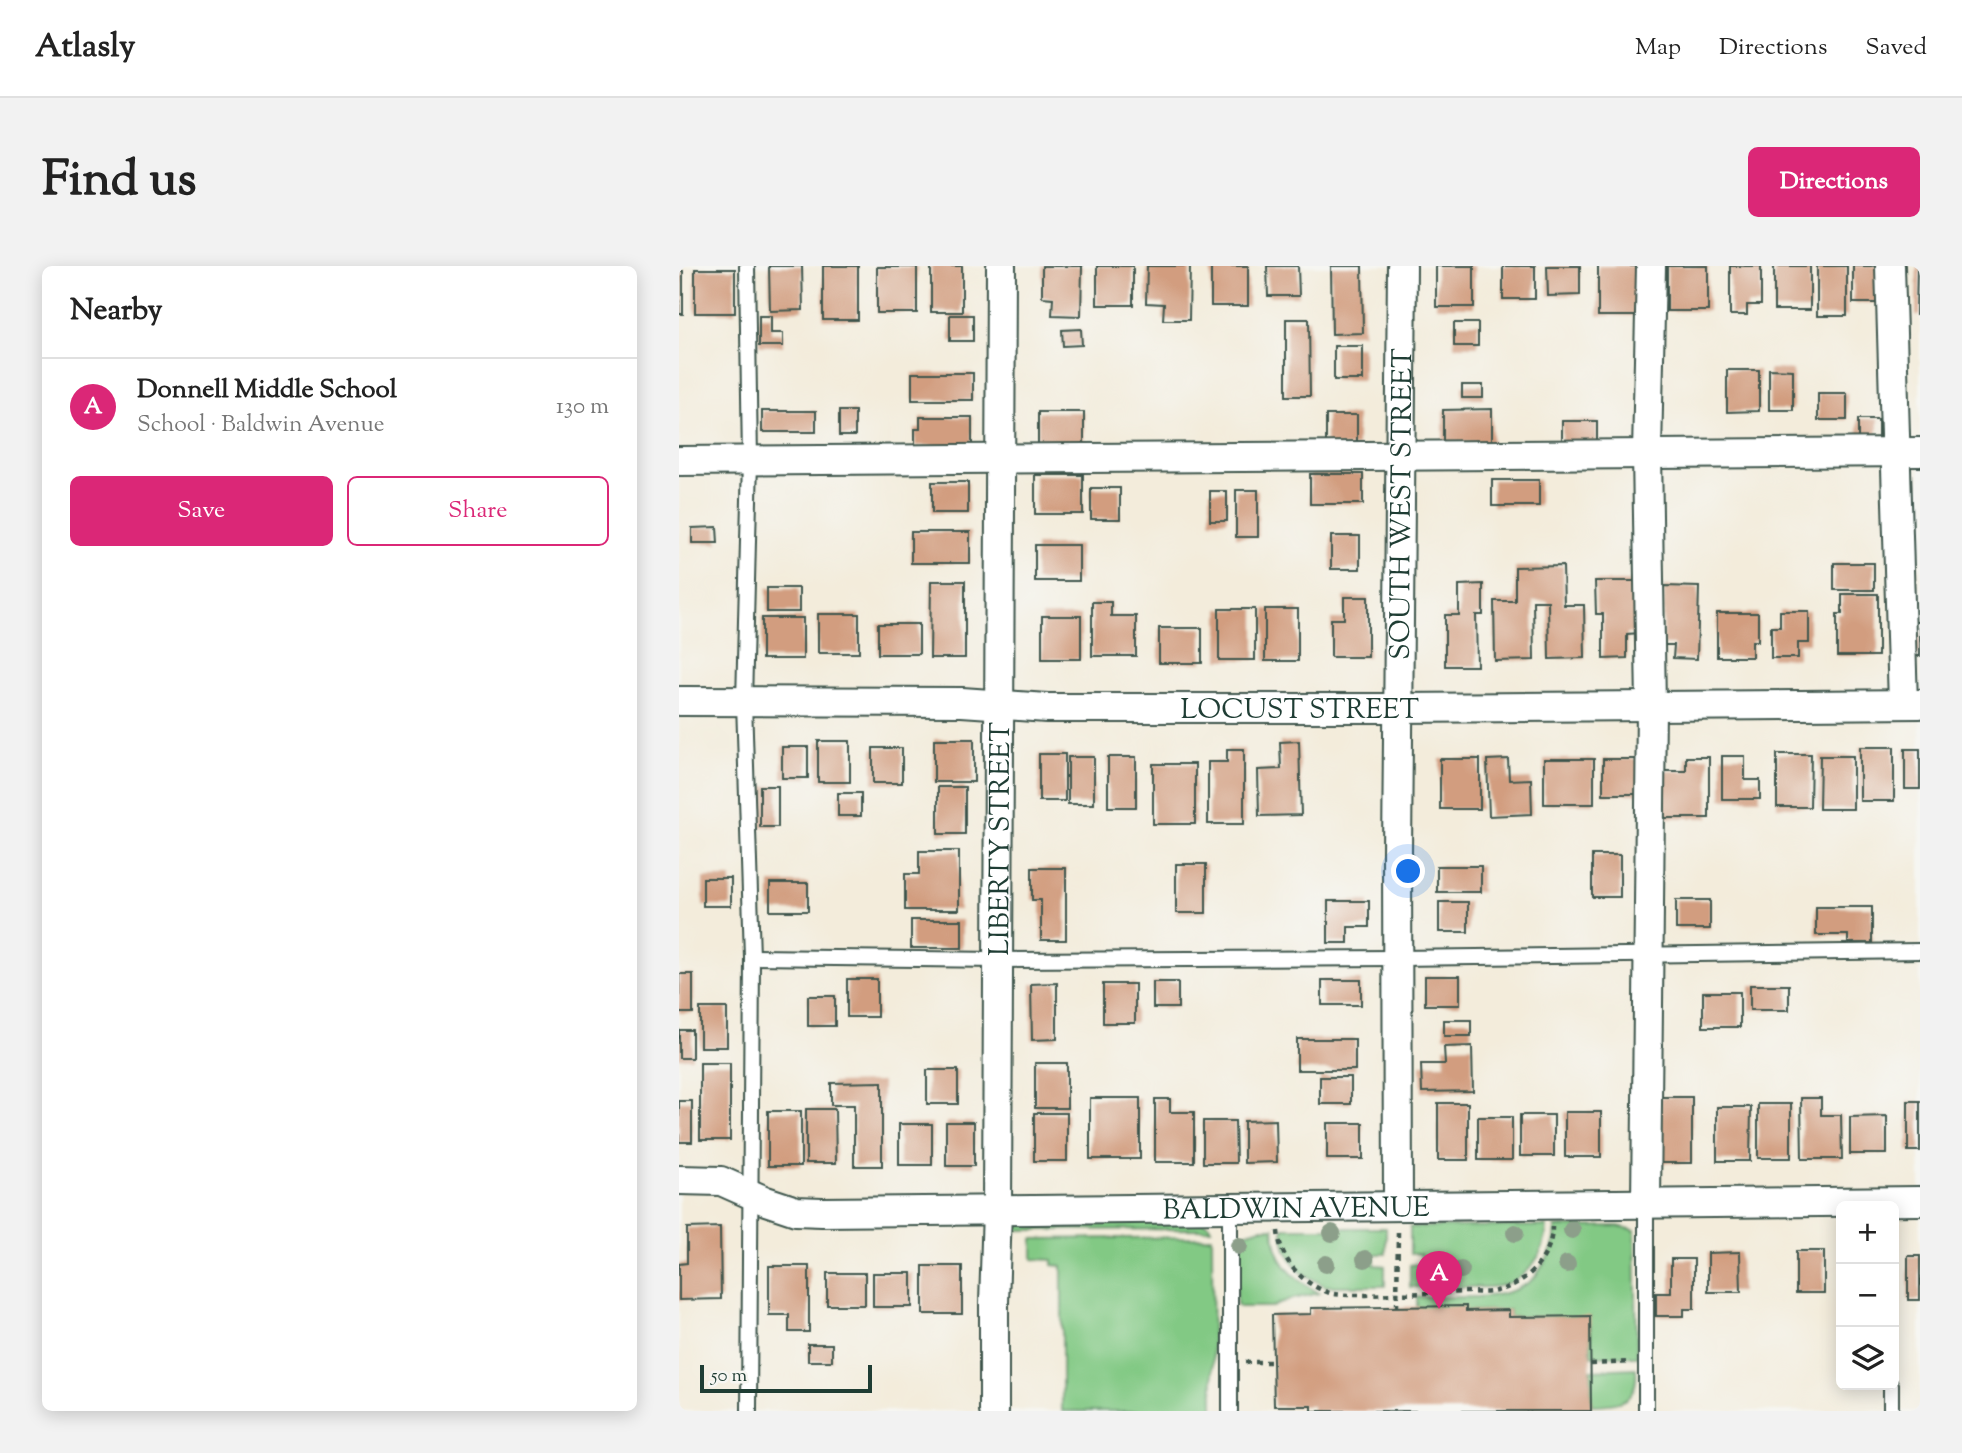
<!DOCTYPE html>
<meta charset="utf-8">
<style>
:root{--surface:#fff;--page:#f2f2f2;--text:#222;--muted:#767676;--line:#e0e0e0;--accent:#db2777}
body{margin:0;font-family:"Sorts Mill Goudy",serif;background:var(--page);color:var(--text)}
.controls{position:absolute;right:21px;bottom:21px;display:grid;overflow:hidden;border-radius:10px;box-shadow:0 4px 18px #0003}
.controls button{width:63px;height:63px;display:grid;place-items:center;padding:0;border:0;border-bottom:2px solid var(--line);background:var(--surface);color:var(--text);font:35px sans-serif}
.scale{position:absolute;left:21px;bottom:18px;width:172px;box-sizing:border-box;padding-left:7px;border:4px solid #1f3d34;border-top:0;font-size:19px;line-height:24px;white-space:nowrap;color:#1f3d34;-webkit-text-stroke:5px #f6f6f2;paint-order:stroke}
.you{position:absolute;left:730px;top:606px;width:24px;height:24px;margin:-18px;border:5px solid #fff;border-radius:50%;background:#1a73e8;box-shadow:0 0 0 10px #1a73e833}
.badge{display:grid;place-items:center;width:46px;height:46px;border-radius:50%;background:var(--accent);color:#fff;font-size:23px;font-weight:700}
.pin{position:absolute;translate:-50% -58px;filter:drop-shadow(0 2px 4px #0008)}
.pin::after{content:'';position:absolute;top:37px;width:24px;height:21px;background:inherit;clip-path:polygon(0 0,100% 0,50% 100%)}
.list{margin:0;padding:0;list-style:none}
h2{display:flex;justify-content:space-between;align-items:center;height:91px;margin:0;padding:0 28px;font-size:30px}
h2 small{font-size:23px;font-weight:400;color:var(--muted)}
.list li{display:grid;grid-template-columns:46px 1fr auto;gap:21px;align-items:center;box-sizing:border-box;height:98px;padding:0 28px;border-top:2px solid var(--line)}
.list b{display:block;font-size:26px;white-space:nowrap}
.list p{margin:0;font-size:23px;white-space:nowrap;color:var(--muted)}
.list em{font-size:23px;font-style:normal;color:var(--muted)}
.actions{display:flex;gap:14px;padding:21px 28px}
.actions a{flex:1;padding:16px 0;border:2px solid var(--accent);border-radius:10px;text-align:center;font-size:24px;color:var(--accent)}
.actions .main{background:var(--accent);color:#fff}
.icon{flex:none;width:38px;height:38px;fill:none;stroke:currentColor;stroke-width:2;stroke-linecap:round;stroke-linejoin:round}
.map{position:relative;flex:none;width:1241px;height:1145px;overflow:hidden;border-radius:10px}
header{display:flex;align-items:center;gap:42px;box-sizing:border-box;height:98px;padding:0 35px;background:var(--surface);border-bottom:2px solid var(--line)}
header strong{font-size:33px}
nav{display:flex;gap:38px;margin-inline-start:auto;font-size:24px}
.intro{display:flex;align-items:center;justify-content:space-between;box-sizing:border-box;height:168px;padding:0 42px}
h1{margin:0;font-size:49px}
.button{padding:18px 32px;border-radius:10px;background:var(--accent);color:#fff;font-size:24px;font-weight:700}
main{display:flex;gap:42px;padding:0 42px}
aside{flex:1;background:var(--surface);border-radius:10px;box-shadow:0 4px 18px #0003}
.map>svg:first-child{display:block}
.green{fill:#82c984;stroke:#50835c;stroke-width:2}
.building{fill:#d29d7f}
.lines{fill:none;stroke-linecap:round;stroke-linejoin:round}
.lane-casing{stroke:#3f574d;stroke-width:18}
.street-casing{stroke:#3f574d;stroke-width:32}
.path{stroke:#3f574d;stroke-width:4.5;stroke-dasharray:5 5;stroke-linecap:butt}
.lane{stroke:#fff;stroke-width:14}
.street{stroke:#fff;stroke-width:28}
.tree{fill:#8c9f8a}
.labels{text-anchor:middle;stroke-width:5;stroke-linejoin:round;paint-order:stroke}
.street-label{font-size:28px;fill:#1f3d34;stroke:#f6f6f2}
</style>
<header>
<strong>Atlasly</strong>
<nav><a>Map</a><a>Directions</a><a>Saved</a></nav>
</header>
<div class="intro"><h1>Find us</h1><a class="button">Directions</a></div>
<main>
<aside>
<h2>Nearby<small></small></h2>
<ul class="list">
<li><span class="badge">A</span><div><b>Donnell Middle School</b><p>School · Baldwin Avenue</p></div><em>130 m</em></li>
</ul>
<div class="actions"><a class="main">Save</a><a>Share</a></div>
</aside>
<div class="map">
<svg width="1241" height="1145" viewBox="0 0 1241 1145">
<rect width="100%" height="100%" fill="#f6f6f2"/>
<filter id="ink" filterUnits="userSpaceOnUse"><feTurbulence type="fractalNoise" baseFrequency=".0143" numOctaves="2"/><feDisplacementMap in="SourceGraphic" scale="14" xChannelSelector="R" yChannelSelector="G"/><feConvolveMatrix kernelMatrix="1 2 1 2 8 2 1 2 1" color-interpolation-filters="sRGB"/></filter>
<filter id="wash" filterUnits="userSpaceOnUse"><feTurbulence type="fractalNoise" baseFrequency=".00686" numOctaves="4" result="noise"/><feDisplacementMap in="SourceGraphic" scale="28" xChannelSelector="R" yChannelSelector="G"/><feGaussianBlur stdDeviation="1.57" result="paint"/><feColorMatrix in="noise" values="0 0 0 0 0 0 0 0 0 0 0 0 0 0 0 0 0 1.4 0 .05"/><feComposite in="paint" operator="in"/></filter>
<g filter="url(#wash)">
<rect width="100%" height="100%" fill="#f3ecdb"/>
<g class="green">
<polygon points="522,954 530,959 532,963 334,964 343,956"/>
<path d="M868,960C867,988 848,1014 820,1020C809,1022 797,1021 787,1021C768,1021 750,1021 731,1021V999L741,998L742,988H731V961Z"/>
<path d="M939,960L956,964L958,1090H912L911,1051H830V1044L787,1045L738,1041V1031C773,1030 830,1038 856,1011C859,1007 862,1001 865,997C873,986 878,973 876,961Z"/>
<path d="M582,962H595C595,995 612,1011 640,1027L609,1034L594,1041H561L558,1039L556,970Z"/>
<polygon points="604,962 707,962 707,988 696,988 696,999 706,1000 706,1020 646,1020 623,1007 615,998 607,984 604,972"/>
<polygon points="533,971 534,1145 383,1145 383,1000 374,999 374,994 354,993 354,973"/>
<path d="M957,1102C960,1136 940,1139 912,1139V1104Z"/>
</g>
<g id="blocks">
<g class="building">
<polygon points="90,0 123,0 124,44 91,45"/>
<rect x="144" y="0" width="35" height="54"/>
<rect x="252" y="0" width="31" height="46"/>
<polygon points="363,0 403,0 402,50 373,49 374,32 363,31"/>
<rect x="418" y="0" width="36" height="39"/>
<polygon points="468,0 511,0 510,54 484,54 485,38 467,37"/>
<rect x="532" y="0" width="37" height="40"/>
<polygon points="588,0 619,0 620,30 589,30"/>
<polygon points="652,0 683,0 684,67 653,68"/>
<rect x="757" y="0" width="38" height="41"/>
<rect x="824" y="0" width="32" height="33"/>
<polygon points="868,0 901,0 901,29 869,30"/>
<rect x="919" y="0" width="41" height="50"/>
<rect x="988" y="0" width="41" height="45"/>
<polygon points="1051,0 1082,0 1082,39 1068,39 1068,49 1051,49"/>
<rect x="1095" y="0" width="36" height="44"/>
<rect x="1138" y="0" width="30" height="50"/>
<rect x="1174" y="0" width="35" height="37"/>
<polygon points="1238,0 1241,0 1241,49 1237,49"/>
<rect x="198" y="1" width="40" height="46"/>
<rect x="16" y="3" width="40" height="44"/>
<rect x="0" y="5" width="4" height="43"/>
<rect x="271" y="49" width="23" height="26"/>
<polygon points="80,50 92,50 92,67 104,67 104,80 80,80"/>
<polygon points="607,53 630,53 631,130 607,130"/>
<rect x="775" y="57" width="24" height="23"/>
<polygon points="402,63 403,79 384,80 383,64"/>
<rect x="655" y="80" width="29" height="34"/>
<polygon points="1090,103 1114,104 1114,144 1090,144"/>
<polygon points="1048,104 1080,104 1080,145 1048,146"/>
<rect x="233" y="107" width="61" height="27"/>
<rect x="783" y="119" width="21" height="13"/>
<rect x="1139" y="127" width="29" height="27"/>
<polygon points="813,143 813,176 764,177 764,144"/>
<rect x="83" y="145" width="54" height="21"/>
<rect x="160" y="145" width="16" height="25"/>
<rect x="359" y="146" width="46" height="35"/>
<rect x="647" y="149" width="31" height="32"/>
<polygon points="241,151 293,151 293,180 236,180 236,163 241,163"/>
<rect x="1179" y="153" width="20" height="20"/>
<rect x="883" y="155" width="35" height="28"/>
<rect x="631" y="208" width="53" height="30"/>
<rect x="356" y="209" width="48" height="39"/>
<rect x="813" y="214" width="47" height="26"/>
<rect x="253" y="216" width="36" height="31"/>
<rect x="412" y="222" width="29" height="31"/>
<rect x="557" y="224" width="22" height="47"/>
<rect x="531" y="225" width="17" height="30"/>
<polygon points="38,261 39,277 13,277 13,262"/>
<rect x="232" y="266" width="59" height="31"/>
<rect x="652" y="270" width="29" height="33"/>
<rect x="356" y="279" width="44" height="36"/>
<rect x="1155" y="297" width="40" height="27"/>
<polygon points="884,300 885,339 905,339 906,392 870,393 869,335 854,335 855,394 816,395 815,335 836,335 836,301"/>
<polygon points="252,315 286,315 286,392 251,392"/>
<polygon points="916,315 960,315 961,367 948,368 948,392 924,393 924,348 917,348"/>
<polygon points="804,318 804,349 797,349 798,400 766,400 766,349 780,349 780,319"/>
<polygon points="985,320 1020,321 1018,393 994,392 995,379 984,379"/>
<rect x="88" y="322" width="32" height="24"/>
<polygon points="1163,328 1199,328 1199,390 1158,390 1158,348 1163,348"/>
<polygon points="665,331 689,331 689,391 652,391 652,353 665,353"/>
<polygon points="413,336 432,336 432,350 457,350 457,390 413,390"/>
<rect x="540" y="343" width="36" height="51"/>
<rect x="586" y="343" width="33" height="52"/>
<polygon points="1101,345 1130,345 1130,377 1119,377 1119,392 1092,392 1092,361 1101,361"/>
<polygon points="1038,347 1079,347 1079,375 1073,375 1073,391 1038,391"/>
<rect x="139" y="348" width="41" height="39"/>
<rect x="363" y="350" width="39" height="43"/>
<rect x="83" y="352" width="41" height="41"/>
<rect x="1235" y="356" width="6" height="34"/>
<rect x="199" y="358" width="41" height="30"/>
<rect x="480" y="362" width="43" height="35"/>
<rect x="255" y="473" width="40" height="43"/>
<rect x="139" y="475" width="32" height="41"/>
<polygon points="620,475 622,549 580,550 579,504 602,503 601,476"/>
<rect x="103" y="481" width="26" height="31"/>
<rect x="1181" y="481" width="34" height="54"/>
<rect x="194" y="482" width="29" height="35"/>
<polygon points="548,483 565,483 565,558 529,558 529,496 548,496"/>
<rect x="1226" y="483" width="15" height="40"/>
<rect x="360" y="488" width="26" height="47"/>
<polygon points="1098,488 1132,488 1131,541 1098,541"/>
<polygon points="1043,490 1066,490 1066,514 1081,514 1081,533 1043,533"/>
<polygon points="1141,490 1174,490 1174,543 1140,543"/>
<rect x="389" y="491" width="26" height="47"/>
<rect x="429" y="491" width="28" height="50"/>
<polygon points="1007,491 1030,491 1030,552 985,552 985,505 1007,505"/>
<rect x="761" y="493" width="40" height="50"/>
<polygon points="829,493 830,514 852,513 853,548 810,550 808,494"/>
<rect x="865" y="493" width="50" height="45"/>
<rect x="924" y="493" width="41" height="35"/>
<rect x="474" y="498" width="42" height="60"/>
<rect x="81" y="520" width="18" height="41"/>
<rect x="259" y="521" width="27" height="47"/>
<rect x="159" y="527" width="23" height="23"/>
<polygon points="240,585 280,585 280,644 226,644 226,608 240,608"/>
<rect x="913" y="589" width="28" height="42"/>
<rect x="497" y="598" width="30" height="49"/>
<rect x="758" y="600" width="44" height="26"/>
<polygon points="353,602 387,602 387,674 362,674 362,634 353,634"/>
<rect x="24" y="612" width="28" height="28"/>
<rect x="91" y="617" width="38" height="28"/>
<rect x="997" y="634" width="34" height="29"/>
<polygon points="649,635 690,635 690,661 669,661 669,677 649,677"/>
<rect x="760" y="636" width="29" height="30"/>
<polygon points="1137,641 1193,641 1193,677 1169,677 1169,669 1137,669"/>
<rect x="232" y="654" width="51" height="28"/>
<rect x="0" y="708" width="14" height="39"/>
<rect x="746" y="710" width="35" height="29"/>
<rect x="168" y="713" width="30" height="38"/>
<rect x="643" y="714" width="39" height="25"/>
<rect x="474" y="716" width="25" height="26"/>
<polygon points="378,717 378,773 353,774 352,718"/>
<rect x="424" y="718" width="32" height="39"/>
<rect x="1071" y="719" width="39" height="25"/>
<rect x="1024" y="726" width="37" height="35"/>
<rect x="129" y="730" width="27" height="30"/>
<rect x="21" y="742" width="27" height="39"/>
<rect x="765" y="754" width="27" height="16"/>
<rect x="0" y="764" width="13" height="28"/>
<rect x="618" y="773" width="58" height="31"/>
<polygon points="793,780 794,825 743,826 742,798 766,798 765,781"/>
<rect x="21" y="797" width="30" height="77"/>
<rect x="356" y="797" width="32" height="45"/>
<rect x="248" y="804" width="31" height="34"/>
<rect x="641" y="811" width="31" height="27"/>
<polygon points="203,816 203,900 175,900 175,839 152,839 152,817"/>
<rect x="981" y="831" width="32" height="66"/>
<rect x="411" y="832" width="50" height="61"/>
<polygon points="1122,832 1142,832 1142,849 1162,849 1163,893 1123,893"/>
<polygon points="476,833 491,833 491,846 515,846 515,896 476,896"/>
<rect x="0" y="835" width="13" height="41"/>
<rect x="1229" y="835" width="12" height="50"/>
<rect x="759" y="837" width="30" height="57"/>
<rect x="1079" y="838" width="33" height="54"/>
<polygon points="1038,841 1072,841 1071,895 1038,895"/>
<polygon points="127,843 156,843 157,897 127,897"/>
<rect x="89" y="845" width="33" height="55"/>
<rect x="886" y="846" width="36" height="45"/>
<rect x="355" y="847" width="33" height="48"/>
<rect x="841" y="849" width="34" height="41"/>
<polygon points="1208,850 1208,888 1171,888 1171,851"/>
<rect x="799" y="851" width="34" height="43"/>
<polygon points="597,854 598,896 565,897 565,855"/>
<polygon points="524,855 556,855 557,897 524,897"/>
<rect x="267" y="856" width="28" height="44"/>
<rect x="648" y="857" width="36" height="36"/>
<rect x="220" y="858" width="33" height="41"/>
<polygon points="41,961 42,1033 0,1034 0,998 8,997 8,962"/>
<rect x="1117" y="985" width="28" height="42"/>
<polygon points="1061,986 1062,1026 1029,1026 1029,987"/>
<rect x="1229" y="990" width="12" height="44"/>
<polygon points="992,993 1015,993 1015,1043 1005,1043 1005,1050 977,1050 977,1027 992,1027"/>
<polygon points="90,1000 130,1000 130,1066 110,1066 110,1049 90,1049"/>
<rect x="244" y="1000" width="39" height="48"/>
<rect x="148" y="1007" width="38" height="32"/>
<rect x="194" y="1007" width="39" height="34"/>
<polygon points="787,1040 787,1045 830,1044 830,1051 911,1050 912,1145 633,1145 633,1140 595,1140 593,1049 632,1048 632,1042"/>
<rect x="129" y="1078" width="24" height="17"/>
</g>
</g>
</g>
<g filter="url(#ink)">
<use href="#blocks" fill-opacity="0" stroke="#3f574d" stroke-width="2"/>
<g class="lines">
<g class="lane-casing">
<g id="lane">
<polyline points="68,0 71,194 65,436 73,691 70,1145"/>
<polyline points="73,691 320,694 719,692 1241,685"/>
<polyline points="967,937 967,1145"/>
<polyline points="551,942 551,1145"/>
<polyline points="1212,1145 1212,1119"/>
</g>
</g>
<g class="street-casing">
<g id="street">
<polyline points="1211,0 1224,438"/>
<polyline points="0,195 1241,186"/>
<path id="s1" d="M0,435L283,436L368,442H720L1241,438"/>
<path id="s2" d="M0,914L42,915L87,935L117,945L143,946L1241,935"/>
<polyline points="967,937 972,440 968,187 972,0"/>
<path id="s3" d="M719,940L718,588L723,0"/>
<path id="s4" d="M315,1145V1037L318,944L322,0"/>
</g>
</g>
<g class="path">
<path d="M599,965C601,994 623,1018 651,1027C663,1031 705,1028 721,1028C742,1027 764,1027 785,1026C794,1026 804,1027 812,1026C844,1021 873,994 873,961"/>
<polyline points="718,1041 719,965"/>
<polyline points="566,1096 594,1096"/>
<polyline points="912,1098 952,1096"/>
</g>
<use href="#lane" class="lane"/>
<use href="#street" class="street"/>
</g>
<g class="tree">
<circle cx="893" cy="964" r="9"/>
<circle cx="653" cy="967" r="9"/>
<circle cx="836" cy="967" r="9"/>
<circle cx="560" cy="980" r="9"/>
<circle cx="686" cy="993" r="9"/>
<circle cx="647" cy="998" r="9"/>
<circle cx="888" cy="998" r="9"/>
<circle cx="782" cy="1004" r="9"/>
</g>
</g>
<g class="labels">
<g class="street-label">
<text dy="10" stroke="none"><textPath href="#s3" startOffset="702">SOUTH WEST STREET</textPath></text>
<text dy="10" stroke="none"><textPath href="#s1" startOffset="621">LOCUST STREET</textPath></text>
<text dy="10" stroke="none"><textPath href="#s4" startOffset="572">LIBERTY STREET</textPath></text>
<text dy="10" stroke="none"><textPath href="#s2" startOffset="623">BALDWIN AVENUE</textPath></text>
</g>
</g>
</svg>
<div class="controls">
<button>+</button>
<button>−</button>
<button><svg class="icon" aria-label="layers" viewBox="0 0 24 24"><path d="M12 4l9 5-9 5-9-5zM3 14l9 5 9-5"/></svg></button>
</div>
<div class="scale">50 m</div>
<div class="you"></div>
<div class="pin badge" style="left:760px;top:1043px">A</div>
</div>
</main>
